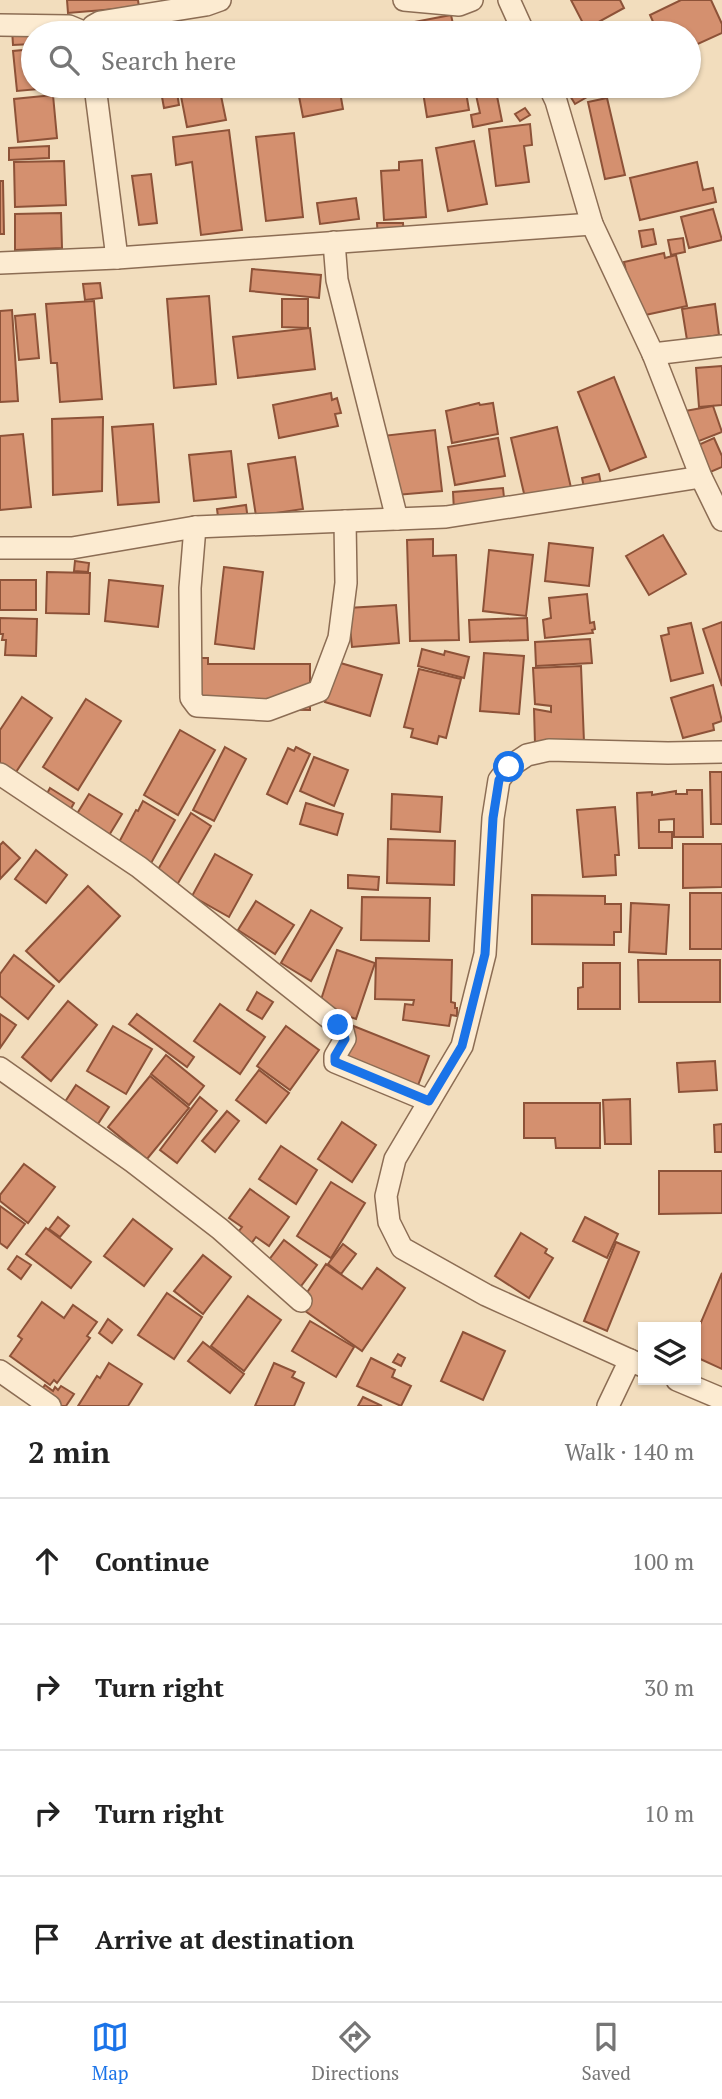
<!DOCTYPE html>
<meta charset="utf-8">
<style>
:root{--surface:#fff;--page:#f2f2f2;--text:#222;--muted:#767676;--line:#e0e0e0;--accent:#1a73e8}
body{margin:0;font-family:"PT Serif",serif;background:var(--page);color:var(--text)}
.controls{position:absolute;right:21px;bottom:21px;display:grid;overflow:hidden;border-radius:0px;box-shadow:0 2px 5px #0004}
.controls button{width:63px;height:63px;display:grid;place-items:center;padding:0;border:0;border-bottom:2px solid var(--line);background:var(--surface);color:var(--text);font:35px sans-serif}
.stop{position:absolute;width:21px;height:21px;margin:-16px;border:5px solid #1a73e8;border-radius:50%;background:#fff}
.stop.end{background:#1a73e8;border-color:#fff;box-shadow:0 2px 7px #0008}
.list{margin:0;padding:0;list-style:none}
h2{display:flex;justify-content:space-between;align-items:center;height:91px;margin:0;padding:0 28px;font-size:30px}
h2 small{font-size:23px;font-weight:400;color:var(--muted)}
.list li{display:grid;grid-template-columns:46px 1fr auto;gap:21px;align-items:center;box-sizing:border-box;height:126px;padding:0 28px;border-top:2px solid var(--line)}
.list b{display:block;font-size:26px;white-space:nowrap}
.list em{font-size:23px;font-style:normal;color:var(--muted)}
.icon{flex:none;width:38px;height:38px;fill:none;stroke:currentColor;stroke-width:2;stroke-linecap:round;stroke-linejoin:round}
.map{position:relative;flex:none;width:722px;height:1406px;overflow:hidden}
.search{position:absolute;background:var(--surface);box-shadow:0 2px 5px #0004;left:21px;right:21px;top:21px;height:77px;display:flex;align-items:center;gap:18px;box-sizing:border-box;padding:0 24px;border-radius:38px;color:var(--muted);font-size:26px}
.sheet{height:595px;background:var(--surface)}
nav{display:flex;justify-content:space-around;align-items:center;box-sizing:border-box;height:98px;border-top:2px solid var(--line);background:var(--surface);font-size:19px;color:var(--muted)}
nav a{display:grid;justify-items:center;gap:4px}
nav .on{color:var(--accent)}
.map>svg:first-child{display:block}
.building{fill:#d4906f;stroke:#8d5238;stroke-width:2}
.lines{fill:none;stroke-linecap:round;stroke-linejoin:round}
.minor-casing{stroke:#8c6d54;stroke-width:24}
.minor{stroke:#fcebd1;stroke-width:21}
.route{stroke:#1a73e8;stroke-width:9}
</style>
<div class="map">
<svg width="722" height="1406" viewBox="0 0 722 1406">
<rect width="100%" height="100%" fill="#f2ddbd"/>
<g class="building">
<polygon points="67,0 138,0 139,7 68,13"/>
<polygon points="571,0 620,0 624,8 586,29"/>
<polygon points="681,0 711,0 722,24 722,33 689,48 689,33 658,33 650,15"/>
<polygon points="451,15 455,33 411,33 409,23"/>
<polygon points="326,25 328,33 286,33"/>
<polygon points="12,29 33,33 33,44 13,45"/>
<polygon points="33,49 33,86 61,87 17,91 13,51"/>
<polygon points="160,86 176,86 179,105 164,108"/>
<polygon points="179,86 219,86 226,120 187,127"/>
<polygon points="297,86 339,86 343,109 303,117"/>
<polygon points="422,86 465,86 469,110 427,117"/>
<polygon points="474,86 495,86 502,121 473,127 471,115 480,113"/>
<polygon points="564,86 606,86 575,104"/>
<polygon points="53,95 57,138 18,142 14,99"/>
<polygon points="607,98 625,175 605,179 588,102"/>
<polygon points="525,108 530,115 520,121 515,114"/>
<polygon points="530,124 532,145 524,146 529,182 496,186 489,129"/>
<polygon points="229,130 242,230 201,235 192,162 176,165 173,137"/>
<polygon points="294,133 303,217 266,221 256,137"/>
<polygon points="474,141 487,204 448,211 436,148"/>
<polygon points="49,146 49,158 9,160 9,148"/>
<polygon points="422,160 426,217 384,220 381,171 399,170 399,162"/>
<polygon points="64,161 66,205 15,207 14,162"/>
<polygon points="697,162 703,190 713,188 716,202 640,220 630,178"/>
<polygon points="151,174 157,223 139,225 132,176"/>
<polygon points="0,181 3,181 4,234 0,234"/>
<polygon points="356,198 359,219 320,224 317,203"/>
<polygon points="713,209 722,240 689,248 681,217"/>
<polygon points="61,213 62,248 15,250 15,214"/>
<polygon points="377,223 403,223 404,238 378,239"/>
<polygon points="653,229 656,244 642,247 639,231"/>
<polygon points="683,238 685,252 671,255 668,240"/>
<polygon points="664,253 665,258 676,255 687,306 636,317 624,262"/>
<polygon points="252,269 321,275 319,298 250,291"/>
<polygon points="100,283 102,298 85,300 83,284"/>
<polygon points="209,296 216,384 174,388 167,299"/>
<polygon points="282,299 308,299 308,328 282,327"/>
<polygon points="94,301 102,399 60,402 57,363 51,363 46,304"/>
<polygon points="715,304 719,335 687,340 682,309"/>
<polygon points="12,310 18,401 0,402 0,311"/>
<polygon points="35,314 39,358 19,360 15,316"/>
<polygon points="310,328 315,369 238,378 233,337"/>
<polygon points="722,366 722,405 699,407 696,368"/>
<polygon points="614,377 646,457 610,471 578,392"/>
<polygon points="331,393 332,400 337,398 341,413 335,414 338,426 279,438 273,405"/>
<polygon points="479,403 480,405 493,403 498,434 452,443 446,411"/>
<polygon points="713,406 722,432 694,443 685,411"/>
<polygon points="103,417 102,491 53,495 52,419"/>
<polygon points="153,424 159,502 118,505 112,427"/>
<polygon points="557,427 572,492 526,502 511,438"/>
<polygon points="435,430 442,491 396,495 382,436"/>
<polygon points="23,434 31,507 0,510 0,436"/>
<polygon points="498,438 505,476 455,485 448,447"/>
<polygon points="714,438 722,456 722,467 708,473 696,446"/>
<polygon points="231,451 236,497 194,501 189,455"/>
<polygon points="295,457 303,509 256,516 248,464"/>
<polygon points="599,474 603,494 586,497 582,478"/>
<polygon points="503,488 505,507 454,511 453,492"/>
<polygon points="246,505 248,520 219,524 217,509"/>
<polygon points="663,535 686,574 649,595 626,556"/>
<polygon points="433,539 433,556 456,555 459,640 410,641 407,540"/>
<polygon points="549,543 593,548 589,586 545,581"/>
<polygon points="489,550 533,555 526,616 483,611"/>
<polygon points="75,561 89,563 88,572 74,571"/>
<polygon points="224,567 263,572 254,649 215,644"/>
<polygon points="47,572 90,573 89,614 46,613"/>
<rect x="0" y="580" width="36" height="30"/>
<polygon points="109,580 163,586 158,627 105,621"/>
<polygon points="587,594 590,623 594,622 595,629 592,630 593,633 545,638 543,620 551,618 549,598"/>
<polygon points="396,605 399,643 352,647 348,608"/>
<polygon points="0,618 37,619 36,656 5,655 6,640 2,640 3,634 0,634"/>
<polygon points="527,618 528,640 470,642 469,620"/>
<polygon points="722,622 722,686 703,629"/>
<polygon points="691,623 703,673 671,681 661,636 669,634 668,628"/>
<polygon points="590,639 592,663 536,666 535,642"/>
<polygon points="422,649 444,655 445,651 469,657 464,678 418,666"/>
<polygon points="484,653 524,656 519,714 480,711"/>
<polygon points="192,658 208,658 208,664 310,664 310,710 235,709 198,714"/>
<polygon points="337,662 382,675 370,716 325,702"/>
<polygon points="581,666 584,742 535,744 534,709 551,712 551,706 535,704 533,668"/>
<polygon points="419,669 461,679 446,738 439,736 437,744 411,737 413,729 404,727"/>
<polygon points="713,685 722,721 713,724 714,730 683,738 671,698"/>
<polygon points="22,697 52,718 14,775 0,765 0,730"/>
<polygon points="86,699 121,721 78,790 43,767"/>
<polygon points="180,730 215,750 178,815 144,795"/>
<polygon points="225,747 246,759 214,821 193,810"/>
<polygon points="296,747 310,754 287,804 267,794 288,748 294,751"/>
<polygon points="314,757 348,770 334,806 300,791"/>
<polygon points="710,772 722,772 722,824 711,824"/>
<polygon points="50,788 74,803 64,821 44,799"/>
<polygon points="687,790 702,790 703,837 674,837 674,819 659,820 659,832 672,832 672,848 639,848 637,793 652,792 652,795 676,791 676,794 687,794"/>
<polygon points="89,794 122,814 105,842 72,822"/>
<polygon points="392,794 442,797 440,832 391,829"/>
<polygon points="143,801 175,820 150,865 117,846 136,810 138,811"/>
<polygon points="306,803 343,814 337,835 300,824"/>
<polygon points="615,807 619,855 615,855 616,875 583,877 577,810"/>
<polygon points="191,813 211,826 177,885 156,873"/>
<polygon points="388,839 455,841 454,885 387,883"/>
<polygon points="3,842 20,858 0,879 0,845"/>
<polygon points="683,844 722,844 722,887 683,888"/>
<polygon points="36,850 67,875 46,903 15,879"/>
<polygon points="215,854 252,875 229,917 192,896"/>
<polygon points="348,875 379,877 378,890 348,888"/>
<polygon points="88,886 120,916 59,982 26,951"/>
<rect x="690" y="893" width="32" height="56"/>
<polygon points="532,895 605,896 605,904 621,904 621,932 614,932 614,945 532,944"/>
<polygon points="362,897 430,898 429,941 361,940"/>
<polygon points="256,901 294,925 275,954 238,930"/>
<polygon points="631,903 669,905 666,954 629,952"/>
<polygon points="311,910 342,928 311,981 281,963"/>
<polygon points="337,950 375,963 356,1019 319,1006"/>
<polygon points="14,955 54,986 28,1019 0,996 0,974"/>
<polygon points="376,958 452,960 451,1002 455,1003 455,1008 457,1008 457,1016 451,1015 449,1026 403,1020 405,1004 413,1005 414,1000 375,999"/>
<polygon points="638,960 720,960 720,1002 639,1002"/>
<polygon points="583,963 620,963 620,1009 578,1009 578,988 583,987"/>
<polygon points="257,992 273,1002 262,1019 247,1010"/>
<polygon points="68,1001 97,1025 51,1081 22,1057"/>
<polygon points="220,1004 265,1037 240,1074 194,1041"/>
<polygon points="0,1014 16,1025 0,1048"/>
<polygon points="137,1014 194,1057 187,1067 129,1024"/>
<polygon points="351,1025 429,1056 414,1096 336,1065"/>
<polygon points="113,1026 152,1049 126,1094 87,1071"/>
<polygon points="286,1026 319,1050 290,1090 257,1066"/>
<polygon points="166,1055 204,1086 189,1105 151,1074"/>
<polygon points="715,1061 717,1090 679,1092 677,1063"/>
<polygon points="259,1070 289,1093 266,1123 236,1100"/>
<polygon points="150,1076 189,1108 147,1159 108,1127"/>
<polygon points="76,1085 109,1107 92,1133 59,1111"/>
<polygon points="200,1097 217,1111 177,1163 160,1150"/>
<polygon points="630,1099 631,1144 605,1144 603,1100"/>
<polygon points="524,1103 600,1103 600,1148 556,1148 555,1138 524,1138"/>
<polygon points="227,1111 239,1121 215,1152 202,1141"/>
<polygon points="342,1122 376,1145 352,1182 318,1159"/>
<polygon points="722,1124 722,1152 715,1152 714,1125"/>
<polygon points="281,1146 317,1170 296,1204 259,1179"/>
<polygon points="24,1164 55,1187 28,1223 0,1201 0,1195"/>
<polygon points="659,1171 722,1171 722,1213 659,1214"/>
<polygon points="331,1182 365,1203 331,1258 297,1236"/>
<polygon points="250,1189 289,1217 269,1246 256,1237 250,1245 236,1235 242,1227 229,1218"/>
<polygon points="0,1206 25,1224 7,1248 0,1243"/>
<polygon points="58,1217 69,1226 60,1237 49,1229"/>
<polygon points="585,1217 618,1234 607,1258 573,1241"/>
<polygon points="133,1219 172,1249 144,1286 104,1256"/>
<polygon points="46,1228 91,1262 71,1288 26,1254"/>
<polygon points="521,1233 547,1249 545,1253 553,1258 529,1298 495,1276"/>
<polygon points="284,1240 317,1265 295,1294 262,1269"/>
<polygon points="616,1242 639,1252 607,1331 584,1321"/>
<polygon points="343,1244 356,1254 341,1274 328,1264"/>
<polygon points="203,1255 231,1277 203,1314 174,1291"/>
<polygon points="17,1256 31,1265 21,1279 8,1269"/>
<polygon points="326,1264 362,1289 377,1268 405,1288 362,1351 298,1306"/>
<polygon points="722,1273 722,1369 696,1357 696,1334"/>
<polygon points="167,1293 202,1317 174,1359 138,1335"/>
<polygon points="248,1296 281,1320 244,1371 211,1346"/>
<polygon points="42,1302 64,1318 73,1305 97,1322 87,1336 90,1338 57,1383 54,1380 50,1385 10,1356 22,1339 18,1336"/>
<polygon points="108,1319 122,1330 112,1343 99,1333"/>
<polygon points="310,1321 354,1347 336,1377 292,1351"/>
<polygon points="463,1332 505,1351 483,1400 441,1381"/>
<polygon points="203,1342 244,1374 230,1393 188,1361"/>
<polygon points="398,1354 405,1358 401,1366 393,1362"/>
<polygon points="371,1358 395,1370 392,1377 411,1386 401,1406 357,1386"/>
<polygon points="109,1363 142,1384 128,1406 78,1406 97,1376 100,1378"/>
<polygon points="274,1363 295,1372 292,1377 304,1383 294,1406 255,1406"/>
<polygon points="45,1385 53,1391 55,1387 58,1390 61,1386 74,1394 66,1406 52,1406 37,1396"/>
<polygon points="363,1397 382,1406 358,1406"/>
</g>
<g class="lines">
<g class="minor-casing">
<g id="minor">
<polyline points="404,0 459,5 472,0"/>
<polyline points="509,0 524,33"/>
<polyline points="0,25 69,26 81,31 82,33"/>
<polyline points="89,33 93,26 100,22 206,5 220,0"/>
<polyline points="95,86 117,258"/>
<polyline points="549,86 556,101 592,224 653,354 701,477 722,520"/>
<polyline points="334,242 337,280 397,519"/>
<polyline points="0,263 117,258 592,224"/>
<polyline points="653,354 722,346"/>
<polyline points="195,527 190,588 191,698 197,706 268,710 319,691 339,638 346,583 345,521"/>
<polyline points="0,548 72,548 195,527 446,517 701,477"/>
<polyline points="0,774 139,867 338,1025 343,1031 345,1039 335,1056 335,1062 429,1101"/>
<polyline points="0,1068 133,1162 220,1229 301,1301"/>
<polyline points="643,1366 486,1295 402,1248 389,1222 386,1196 395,1159 462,1046 485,954 493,818 499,780 509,767 527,755 549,750 668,753 722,752"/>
<polyline points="0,1371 50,1406"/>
<polyline points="677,1380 722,1399"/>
<polyline points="608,1406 630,1360"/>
</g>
</g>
<use href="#minor" class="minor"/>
</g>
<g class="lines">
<polyline class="route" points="338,1025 343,1031 345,1039 335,1056 335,1062 429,1101 462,1046 485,954 493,818 499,780 509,767"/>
</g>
</svg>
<div class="controls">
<button><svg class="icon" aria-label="layers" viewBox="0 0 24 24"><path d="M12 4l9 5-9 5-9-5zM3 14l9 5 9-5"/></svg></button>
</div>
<div class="stop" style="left:509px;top:767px"></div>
<div class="stop end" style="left:338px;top:1025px"></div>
<div class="search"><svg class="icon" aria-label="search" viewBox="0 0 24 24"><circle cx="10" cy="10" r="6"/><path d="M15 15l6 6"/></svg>Search here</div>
</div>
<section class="sheet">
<h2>2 min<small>Walk · 140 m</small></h2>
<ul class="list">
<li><svg class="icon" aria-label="ahead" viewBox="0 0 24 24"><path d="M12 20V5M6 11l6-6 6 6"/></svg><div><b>Continue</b></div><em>100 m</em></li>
<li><svg class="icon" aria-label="right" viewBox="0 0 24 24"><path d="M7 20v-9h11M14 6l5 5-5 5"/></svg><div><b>Turn right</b></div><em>30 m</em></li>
<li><svg class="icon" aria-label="right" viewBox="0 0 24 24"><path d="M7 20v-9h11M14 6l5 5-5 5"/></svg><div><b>Turn right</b></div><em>10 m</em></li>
<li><svg class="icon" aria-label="arrive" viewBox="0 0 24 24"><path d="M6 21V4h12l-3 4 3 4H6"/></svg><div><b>Arrive at destination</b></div></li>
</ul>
</section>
<nav>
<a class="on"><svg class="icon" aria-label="map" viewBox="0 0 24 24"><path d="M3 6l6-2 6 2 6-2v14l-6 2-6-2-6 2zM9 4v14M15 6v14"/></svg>Map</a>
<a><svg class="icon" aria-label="directions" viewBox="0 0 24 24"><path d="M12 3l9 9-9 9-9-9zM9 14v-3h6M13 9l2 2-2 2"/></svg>Directions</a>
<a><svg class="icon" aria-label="saved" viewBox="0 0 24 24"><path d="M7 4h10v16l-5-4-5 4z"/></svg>Saved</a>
</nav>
